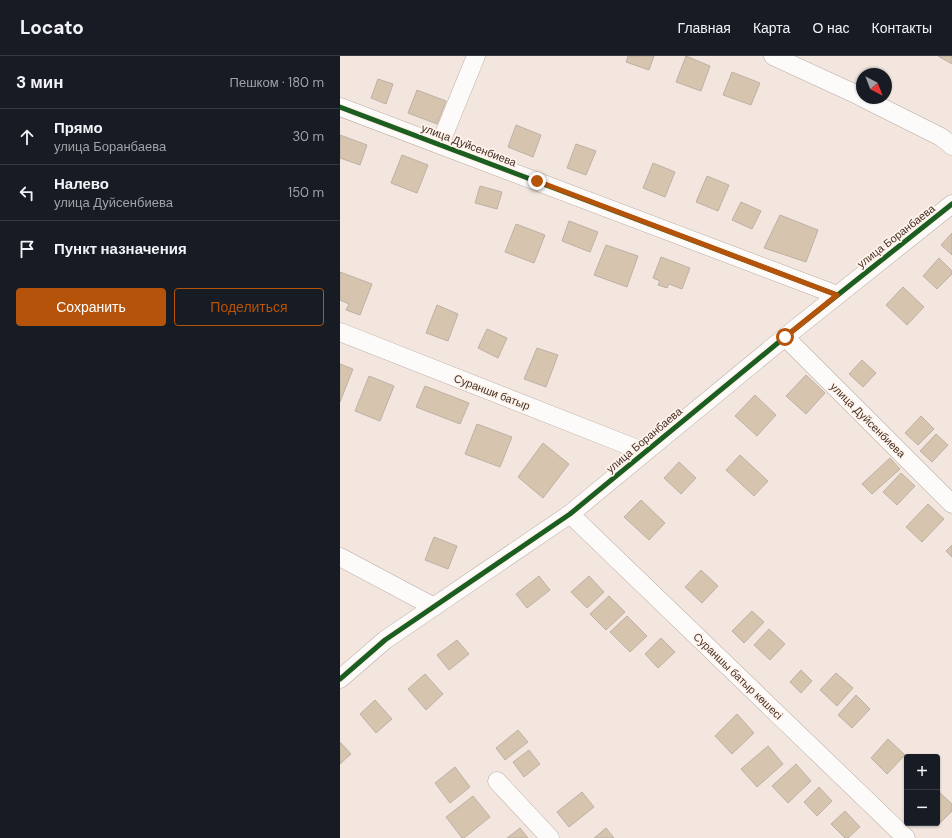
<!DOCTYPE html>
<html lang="ru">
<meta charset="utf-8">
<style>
:root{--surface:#171b24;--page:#20242c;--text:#f1f3f6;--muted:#9ea1a6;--line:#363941;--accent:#b45309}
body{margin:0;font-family:"DM Sans",sans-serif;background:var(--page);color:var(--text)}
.controls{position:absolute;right:12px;bottom:12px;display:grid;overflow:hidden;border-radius:4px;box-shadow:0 1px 3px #0004}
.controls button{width:36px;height:36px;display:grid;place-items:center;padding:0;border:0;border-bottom:1px solid var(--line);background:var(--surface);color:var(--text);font:20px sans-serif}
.compass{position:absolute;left:516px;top:12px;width:36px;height:36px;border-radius:50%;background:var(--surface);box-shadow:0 1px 3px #0004;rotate:138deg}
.stop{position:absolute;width:12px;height:12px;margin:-9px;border:3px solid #b45309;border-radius:50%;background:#fff}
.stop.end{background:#b45309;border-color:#fff;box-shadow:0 1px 4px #0008}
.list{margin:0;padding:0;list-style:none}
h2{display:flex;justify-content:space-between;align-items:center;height:52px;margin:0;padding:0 16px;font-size:17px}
h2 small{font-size:13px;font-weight:400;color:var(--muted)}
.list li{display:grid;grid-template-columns:26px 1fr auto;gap:12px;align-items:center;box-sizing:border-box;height:56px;padding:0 16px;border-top:1px solid var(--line)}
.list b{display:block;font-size:15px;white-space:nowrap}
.list p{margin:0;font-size:13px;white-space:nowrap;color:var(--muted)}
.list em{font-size:13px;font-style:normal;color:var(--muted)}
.actions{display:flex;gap:8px;padding:12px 16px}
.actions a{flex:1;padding:9px 0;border:1px solid var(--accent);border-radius:4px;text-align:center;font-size:14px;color:var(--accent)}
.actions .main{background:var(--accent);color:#fff}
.icon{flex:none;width:22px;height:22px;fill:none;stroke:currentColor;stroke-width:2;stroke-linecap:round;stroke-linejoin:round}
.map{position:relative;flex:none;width:612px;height:782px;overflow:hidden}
header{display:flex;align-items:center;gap:24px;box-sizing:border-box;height:56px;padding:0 20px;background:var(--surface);border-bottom:1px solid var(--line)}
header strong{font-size:19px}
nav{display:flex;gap:22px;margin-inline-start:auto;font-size:14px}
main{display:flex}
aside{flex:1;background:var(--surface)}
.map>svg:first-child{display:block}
.building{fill:#d7c4ae;stroke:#bdb1a5}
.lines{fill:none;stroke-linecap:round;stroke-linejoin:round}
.minor-casing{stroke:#baaba2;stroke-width:19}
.minor{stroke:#fdfbfa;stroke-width:18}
.cycleway-casing{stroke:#fff4ed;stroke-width:8}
.cycleway{stroke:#1b5e20;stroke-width:5}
.route{stroke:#b45309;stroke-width:5}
.labels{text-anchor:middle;stroke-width:3.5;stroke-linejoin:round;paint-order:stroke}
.street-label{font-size:11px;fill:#463124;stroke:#fff4ed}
</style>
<header>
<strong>Locato</strong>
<nav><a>Главная</a><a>Карта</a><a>О нас</a><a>Контакты</a></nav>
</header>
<main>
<aside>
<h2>3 мин<small>Пешком · 180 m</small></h2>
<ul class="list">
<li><svg class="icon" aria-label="ahead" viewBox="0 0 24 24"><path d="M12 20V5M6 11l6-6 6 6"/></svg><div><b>Прямо</b><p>улица Боранбаева</p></div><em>30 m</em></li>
<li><svg class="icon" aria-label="left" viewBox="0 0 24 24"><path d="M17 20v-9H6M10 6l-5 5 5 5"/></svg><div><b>Налево</b><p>улица Дуйсенбиева</p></div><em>150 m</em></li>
<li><svg class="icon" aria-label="arrive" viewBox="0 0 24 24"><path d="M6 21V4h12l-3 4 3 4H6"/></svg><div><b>Пункт назначения</b></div></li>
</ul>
<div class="actions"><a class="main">Сохранить</a><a>Поделиться</a></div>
</aside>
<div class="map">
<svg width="612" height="782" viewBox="0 0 612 782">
<rect width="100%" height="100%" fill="#f2e6de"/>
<g class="building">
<polygon points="288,0 314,0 309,14 286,6"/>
<polygon points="346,0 370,10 361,35 336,26"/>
<polygon points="598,0 612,0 612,8"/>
<polygon points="392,16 420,27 411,49 383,39"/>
<polygon points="38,23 53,28 46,48 31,42"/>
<polygon points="77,34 106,45 97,68 68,57"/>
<polygon points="176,69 201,79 193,101 168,91"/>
<polygon points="0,79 27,89 20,109 0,102"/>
<polygon points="236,88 256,95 246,119 227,112"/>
<polygon points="62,99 88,109 77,137 51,127"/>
<polygon points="313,107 335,116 325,141 303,132"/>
<polygon points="367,120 389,129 378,155 356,146"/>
<polygon points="140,130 162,136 157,153 135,147"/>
<polygon points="401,146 421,155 412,173 392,164"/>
<polygon points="440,159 478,174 466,206 424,192"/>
<polygon points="229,165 258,176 250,196 222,185"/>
<polygon points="176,168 205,179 194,207 165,196"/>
<polygon points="612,177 612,199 601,189"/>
<polygon points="266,189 298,200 287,231 254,219"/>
<polygon points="321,201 350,212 342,233 329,228 327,232 318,229 320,225 313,222"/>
<polygon points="599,202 612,215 612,218 597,233 583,220"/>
<polygon points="0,216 32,228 20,259 6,254 9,248 0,244"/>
<polygon points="563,231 584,251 567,269 546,249"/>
<polygon points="97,249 118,258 108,285 86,277"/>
<polygon points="147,273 167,282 158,302 138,292"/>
<polygon points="197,292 218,299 206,331 184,323"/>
<polygon points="522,304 536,317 523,331 509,318"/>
<polygon points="0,308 13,313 0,346"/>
<polygon points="466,319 485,337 466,358 446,340"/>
<polygon points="29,320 54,330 40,365 15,355"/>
<polygon points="85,330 129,347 120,368 76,351"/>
<polygon points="415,339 436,359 417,380 395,360"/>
<polygon points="581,360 594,373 578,389 565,377"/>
<polygon points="137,368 172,381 160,411 125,398"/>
<polygon points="596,378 608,389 592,406 580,395"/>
<polygon points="203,387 229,408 203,442 178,421"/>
<polygon points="400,399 428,425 414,440 386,414"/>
<polygon points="550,402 560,413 532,438 522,428"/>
<polygon points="339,406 356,422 341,438 324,422"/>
<polygon points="561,417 575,430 557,449 543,436"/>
<polygon points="301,444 325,467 309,484 284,461"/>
<polygon points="588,448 604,463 582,486 566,471"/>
<polygon points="94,481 117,490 108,513 85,504"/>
<polygon points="612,489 612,501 606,495"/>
<polygon points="361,514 378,530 362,547 345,531"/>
<polygon points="199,520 210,534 187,552 176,538"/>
<polygon points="249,520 264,536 247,552 231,536"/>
<polygon points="269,540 285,556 266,574 250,558"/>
<polygon points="412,555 424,566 404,587 392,575"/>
<polygon points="287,560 307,580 290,596 270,576"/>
<polygon points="429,573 445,588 430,604 414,589"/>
<polygon points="321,582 335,596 318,612 305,598"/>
<polygon points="117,584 129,598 109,614 97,599"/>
<polygon points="461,614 472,625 461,637 450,626"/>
<polygon points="496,617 513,632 497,650 480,634"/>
<polygon points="85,618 103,638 86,654 68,633"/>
<polygon points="516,639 530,653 512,672 498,659"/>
<polygon points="35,644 52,663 36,677 20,658"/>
<polygon points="397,658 414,677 392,698 375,680"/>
<polygon points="178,674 188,686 165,704 156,692"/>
<polygon points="548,683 565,699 547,718 531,702"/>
<polygon points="0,686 11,698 0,708"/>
<polygon points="428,690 443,708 417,731 401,713"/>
<polygon points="189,694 200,708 184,721 173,706"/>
<polygon points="456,708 471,725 448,747 432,730"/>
<polygon points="115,711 130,731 110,747 95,727"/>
<polygon points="479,731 492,745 477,760 464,746"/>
<polygon points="597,734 612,748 612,755 597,770 593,767 597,767"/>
<polygon points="242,736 254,751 229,771 217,756"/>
<polygon points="133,740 150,761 124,782 122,782 106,761"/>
<polygon points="505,755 520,771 508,782 505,782 491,768"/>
<polygon points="180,772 188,782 167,782"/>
<polygon points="266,772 274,782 254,782"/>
</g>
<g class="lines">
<g class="minor-casing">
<g id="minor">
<polyline points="433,0 522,41"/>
<polyline points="523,42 601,81 612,90"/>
<polyline points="0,51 497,239"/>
<polyline points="100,88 136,0"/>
<polyline points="0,276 305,396"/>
<polyline points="445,281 612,448"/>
<polyline points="230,458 566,782"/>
<polyline points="0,501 94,551"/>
<polyline points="0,623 45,584 230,458 445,281 612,148"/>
<polyline points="157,725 210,782"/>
</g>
</g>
<use href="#minor" class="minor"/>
<g class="cycleway-casing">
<g id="cycleway">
<polyline points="0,51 497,239"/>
<polyline points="0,623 45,584 230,458 445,281 612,148"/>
</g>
</g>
<use href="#cycleway" class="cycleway"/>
</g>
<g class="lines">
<polyline class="route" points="197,125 497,239 445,281"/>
</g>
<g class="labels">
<g class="street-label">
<text transform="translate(129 89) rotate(21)" y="4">улица Дуйсенбиева</text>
<text transform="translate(556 180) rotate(-38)" y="4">улица Боранбаева</text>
<text transform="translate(152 336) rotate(21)" y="4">Суранши батыр</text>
<text transform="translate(528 364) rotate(45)" y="4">улица Дуйсенбиева</text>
<text transform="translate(304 384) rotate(-40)" y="4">улица Боранбаева</text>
<text transform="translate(398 620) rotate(44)" y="4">Сураншы батыр көшесі</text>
</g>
</g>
</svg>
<div class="controls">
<button>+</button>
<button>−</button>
</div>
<svg class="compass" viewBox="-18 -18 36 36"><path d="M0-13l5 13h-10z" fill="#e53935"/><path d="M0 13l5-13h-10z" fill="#9ea1a6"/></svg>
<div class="stop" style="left:445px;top:281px"></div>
<div class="stop end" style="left:197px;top:125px"></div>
</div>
</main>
